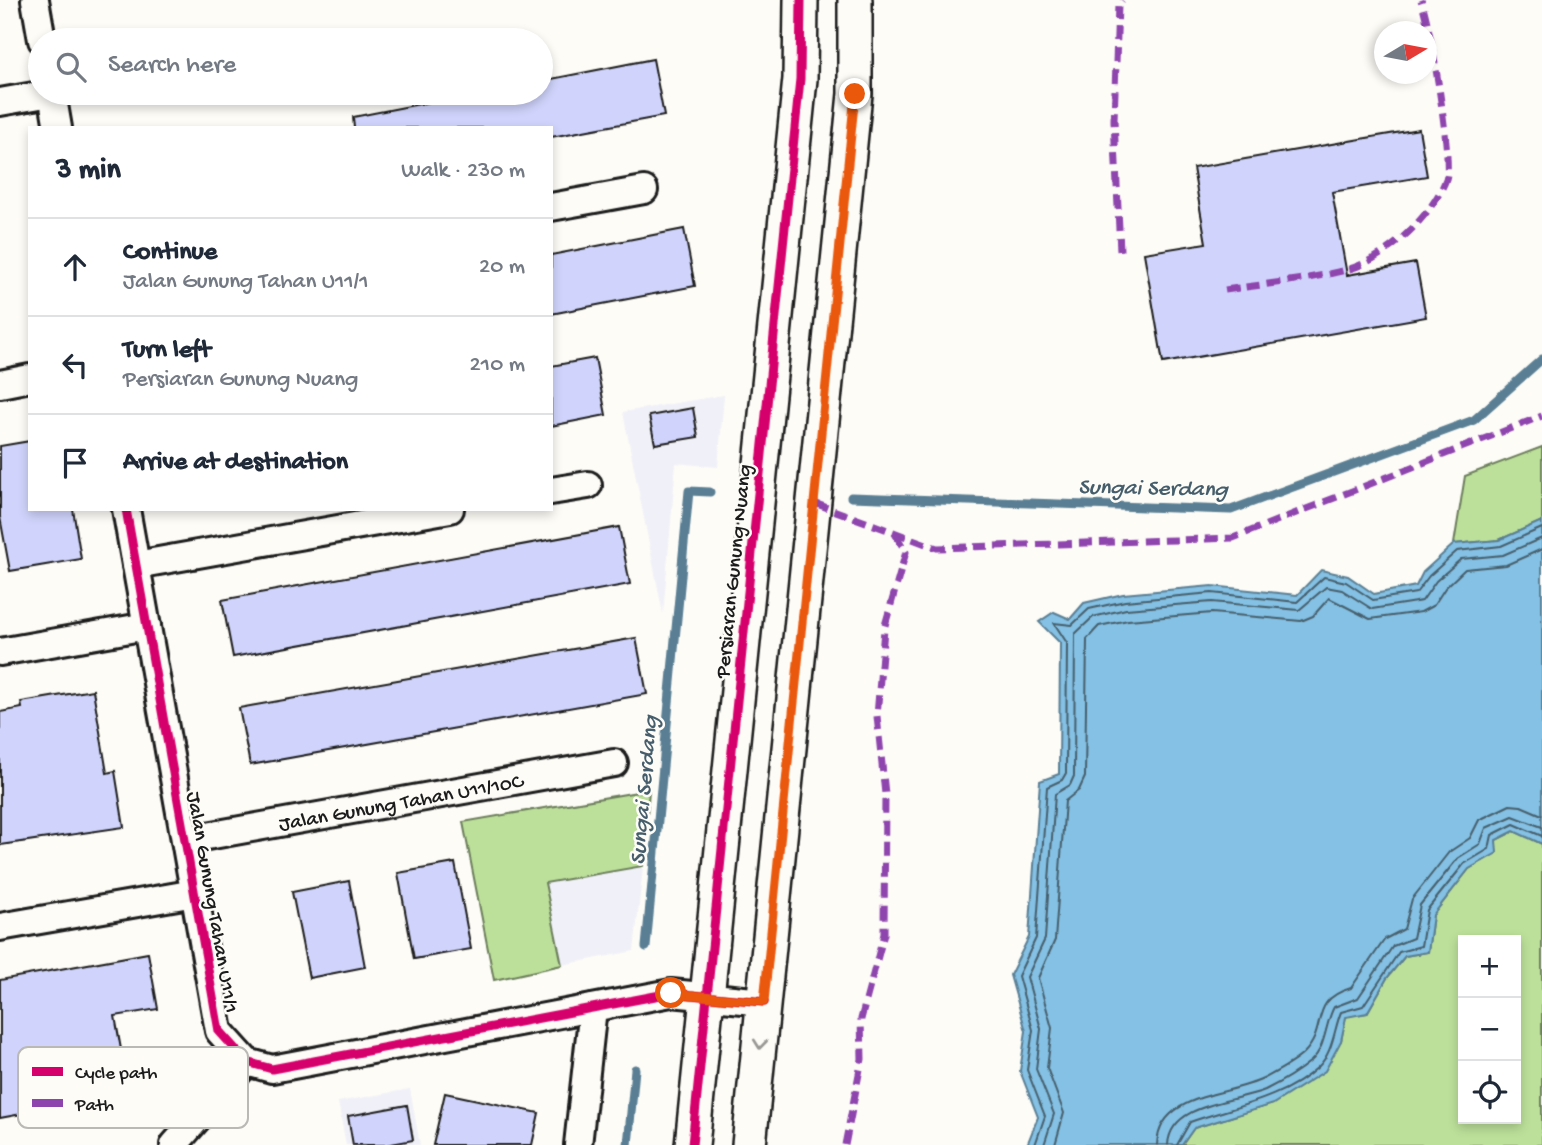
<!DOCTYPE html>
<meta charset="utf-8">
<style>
:root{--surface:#fff;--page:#f2f2f3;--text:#1f2937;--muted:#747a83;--line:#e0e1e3}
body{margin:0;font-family:"Gochi Hand",sans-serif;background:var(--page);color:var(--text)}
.controls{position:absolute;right:21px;bottom:21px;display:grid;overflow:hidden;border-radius:0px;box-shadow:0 4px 10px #0003}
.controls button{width:63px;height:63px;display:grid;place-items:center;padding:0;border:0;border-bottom:2px solid var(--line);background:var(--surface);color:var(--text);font:35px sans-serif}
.compass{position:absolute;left:1374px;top:21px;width:63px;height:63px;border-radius:50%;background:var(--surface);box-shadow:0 4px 10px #0003;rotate:80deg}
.stop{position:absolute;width:21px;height:21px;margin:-16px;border:5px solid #ea580c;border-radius:50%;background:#fff}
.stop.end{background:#ea580c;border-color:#fff;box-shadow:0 2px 7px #0008}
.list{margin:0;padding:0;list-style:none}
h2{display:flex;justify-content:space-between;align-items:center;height:91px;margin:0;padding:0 28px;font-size:30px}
h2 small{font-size:23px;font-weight:400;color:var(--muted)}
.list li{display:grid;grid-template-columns:46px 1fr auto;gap:21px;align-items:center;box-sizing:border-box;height:98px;padding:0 28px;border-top:2px solid var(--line)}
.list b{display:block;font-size:26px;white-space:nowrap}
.list p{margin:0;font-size:23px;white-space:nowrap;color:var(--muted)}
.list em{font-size:23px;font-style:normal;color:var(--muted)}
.icon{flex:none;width:38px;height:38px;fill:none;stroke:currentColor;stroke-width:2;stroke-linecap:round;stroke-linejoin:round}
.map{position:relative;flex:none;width:1542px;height:1145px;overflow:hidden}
.search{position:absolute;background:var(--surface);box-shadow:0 4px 10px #0003;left:28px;top:28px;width:525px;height:77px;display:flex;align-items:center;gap:18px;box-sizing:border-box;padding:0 24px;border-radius:38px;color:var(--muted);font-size:26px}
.panel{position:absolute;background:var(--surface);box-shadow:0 4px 10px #0003;left:28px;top:126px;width:525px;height:385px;border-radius:0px}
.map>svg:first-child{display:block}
.built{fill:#f0f0f8}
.green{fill:#bce09a;stroke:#6c7e5b;stroke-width:2;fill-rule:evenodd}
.water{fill:#84c1e4;stroke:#5a7f94;stroke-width:2}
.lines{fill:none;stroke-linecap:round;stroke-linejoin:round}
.shore{stroke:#465e6c;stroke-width:2}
.stream{stroke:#5a7f94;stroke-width:9}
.building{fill:#d0d4fc;stroke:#1c1c1c;stroke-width:2}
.minor-casing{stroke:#1c1c1c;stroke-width:32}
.tertiary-casing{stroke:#1c1c1c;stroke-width:38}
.minor{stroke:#fdfcf7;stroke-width:26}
.tertiary{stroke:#fdfcf7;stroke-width:33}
.quiet{stroke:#8e44ad;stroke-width:7;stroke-dasharray:14 7;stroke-linecap:butt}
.cycleway-casing{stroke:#fdfcf7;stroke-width:13}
.cycleway{stroke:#d6006c;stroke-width:9}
.oneway{stroke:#989794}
.route{stroke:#ea580c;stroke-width:9}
.labels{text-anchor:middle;stroke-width:5;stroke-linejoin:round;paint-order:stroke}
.street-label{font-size:21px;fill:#1c1c1c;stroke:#fdfcf7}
.water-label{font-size:23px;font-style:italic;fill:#465e6c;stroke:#fdfcf7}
.key{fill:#fdfcf7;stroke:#bab9b5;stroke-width:2}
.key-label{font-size:19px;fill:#1c1c1c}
</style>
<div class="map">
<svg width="1542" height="1145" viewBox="0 0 1542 1145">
<rect width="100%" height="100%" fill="#fdfcf7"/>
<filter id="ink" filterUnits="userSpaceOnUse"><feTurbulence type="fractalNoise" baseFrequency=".0143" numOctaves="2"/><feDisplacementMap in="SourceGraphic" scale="14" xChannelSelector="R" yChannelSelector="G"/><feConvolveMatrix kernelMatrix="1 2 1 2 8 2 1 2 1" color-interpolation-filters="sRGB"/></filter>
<g filter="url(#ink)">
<g class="built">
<polygon points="724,395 718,467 676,463 663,614 623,412"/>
<polygon points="643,866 634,951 562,965 545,883"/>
<polygon points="410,1089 420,1145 346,1145 338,1102"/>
</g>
<g class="green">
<polygon points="1542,447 1542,521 1499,540 1454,544 1465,476"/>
<polygon points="649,790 643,866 545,883 562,965 494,980 463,822"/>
<path d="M1514,831L1542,844V1145H1182L1194,1128L1273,1104L1341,1041L1346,1016L1367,1013L1387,978L1405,956L1428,952L1433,915L1469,869L1496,853V840ZM1463,940H1516V1119H1463Z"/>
</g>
<polygon class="water" points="1542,521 1542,844 1514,831 1496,840 1497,853 1469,869 1433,915 1428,952 1405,956 1387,978 1367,1013 1346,1017 1341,1041 1325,1071 1273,1104 1194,1128 1182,1145 1027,1145 1038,1117 1020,1071 1026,1031 1010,975 1029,937 1040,781 1059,774 1060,643 1039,622 1054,612 1070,619 1084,603 1123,594 1212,586 1297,595 1321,570 1348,576 1374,594 1416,586 1423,572 1454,544 1499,540"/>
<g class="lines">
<g class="shore">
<polyline points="1035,1145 1045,1116 1027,1070 1033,1030 1018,976 1036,938 1047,787 1062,780 1066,773 1067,643 1054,623 1072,625 1089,609 1125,601 1212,593 1297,602 1324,577 1346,582 1373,600 1416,593 1429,576 1457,551 1501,546 1542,528"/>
<polyline points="1044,1145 1054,1114 1036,1069 1041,1029 1027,977 1045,939 1055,794 1070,785 1074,776 1075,634 1093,617 1126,609 1212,602 1299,610 1326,587 1342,590 1372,609 1422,601 1436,581 1461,559 1503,555 1542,538"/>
<polyline points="1055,1145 1064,1113 1047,1068 1052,1028 1038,978 1055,940 1065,801 1079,790 1085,777 1087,639 1099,626 1128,620 1212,613 1301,621 1313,616 1329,598 1370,619 1421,612 1434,605 1445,588 1465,569 1506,565 1542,549"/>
<path d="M1157,1145C1159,1093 1229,1096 1263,1079C1276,1072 1294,1063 1304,1053C1329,1028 1307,1001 1351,988L1385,939L1404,929L1412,899L1449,852L1470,838L1479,820L1510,805L1521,806L1542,815"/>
<path d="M1168,1145C1170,1103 1235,1102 1265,1090C1279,1083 1299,1071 1311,1061C1326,1048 1325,1023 1334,1007L1358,998L1393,946L1413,938L1420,905L1458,858L1480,844L1486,828L1513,816L1542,827"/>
<path d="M1177,1145L1190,1122C1233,1107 1284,1099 1318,1067C1333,1053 1334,1029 1341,1012L1363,1006L1399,952L1421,946L1427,910L1464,864L1489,849L1492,835L1514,824L1542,836"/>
</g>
<g class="stream">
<polyline points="851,497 1231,510 1474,420 1542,359"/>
<polyline points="646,947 689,491 710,492"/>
<polyline points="628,1145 635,1069"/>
</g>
</g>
<g class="building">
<polygon points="653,59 664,116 551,137 551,128 354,128 353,117 476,93 541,93 541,81"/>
<polygon points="1419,129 1427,176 1332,192 1347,275 1416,263 1426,317 1163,363 1144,253 1206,243 1193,168"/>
<polygon points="684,229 695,286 551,314 551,255"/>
<polygon points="595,358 606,415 551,426 551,366"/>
<polygon points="693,408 698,437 655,444 649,416"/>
<polygon points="30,441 30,509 73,509 81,559 10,571 0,517 0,446"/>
<polygon points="619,527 630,584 233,657 222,600"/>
<polygon points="636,638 647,694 250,765 239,708"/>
<polygon points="93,690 107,773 115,771 124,827 0,845 0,712 22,708 21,702"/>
<polygon points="455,863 471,949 414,959 398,873"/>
<polygon points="349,881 365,967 309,978 292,892"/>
<polygon points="148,953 158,1009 115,1016 129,1094 0,1118 0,980"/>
<polygon points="445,1093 539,1113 532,1145 433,1145"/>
<polygon points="407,1105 413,1140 386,1145 353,1145 348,1116"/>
</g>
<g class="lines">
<g class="minor-casing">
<g id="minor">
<polyline points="35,0 42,40"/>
<polyline points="52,93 58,128"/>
<polyline points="0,102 51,93"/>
<polyline points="551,207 644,190"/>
<polyline points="0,384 30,378"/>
<polyline points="551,491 588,485"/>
<polyline points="126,509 219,1031 247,1062 272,1069 671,993 764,1002"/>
<polyline points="136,565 450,509"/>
<polyline points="0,652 147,626"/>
<path id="s1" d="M185,840L614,763"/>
<polyline points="0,927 195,893"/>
<polyline points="174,1145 247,1062"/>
<polyline points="578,1145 593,1008"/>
</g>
</g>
<g class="tertiary-casing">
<g id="tertiary">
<polyline points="692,1145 800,79 801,0"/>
<polyline points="749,1145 855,94 855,0"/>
</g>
</g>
<use href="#minor" class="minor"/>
<use href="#tertiary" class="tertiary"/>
<g class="quiet">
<polyline points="1120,251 1114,120 1118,5 1122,0"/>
<path d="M1225,290C1265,284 1307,280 1346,270C1385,260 1432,217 1446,179C1453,160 1430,24 1421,0"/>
<polyline points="814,503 937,548 1233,538 1542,416"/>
<polyline points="845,1145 862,1059 861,1019 884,934 885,794 877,716 884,629 906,552 894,532"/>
</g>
<g class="cycleway-casing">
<g id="cycleway">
<polyline points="126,509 219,1031 247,1062 272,1069 671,993 764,1002"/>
<polyline points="692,1145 800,79 801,0"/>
</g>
</g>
<use href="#cycleway" class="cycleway"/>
</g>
<defs><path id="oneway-chevron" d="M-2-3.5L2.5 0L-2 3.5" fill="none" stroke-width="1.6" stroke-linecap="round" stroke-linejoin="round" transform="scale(1.75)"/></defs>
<use class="oneway" href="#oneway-chevron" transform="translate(760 1044) rotate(96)"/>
</g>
<g class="lines" filter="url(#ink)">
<polyline class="route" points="671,993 764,1002 855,94"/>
</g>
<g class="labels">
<g class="street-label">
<text transform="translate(732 571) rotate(-84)" y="7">Persiaran Gunung Nuang</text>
<text dy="7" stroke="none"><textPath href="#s1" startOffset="219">Jalan Gunung Tahan U11/10C</textPath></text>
<text transform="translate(214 902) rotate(80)" y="7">Jalan Gunung Tahan U11/1</text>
</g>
<g class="water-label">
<text transform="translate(1153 486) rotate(1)" y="8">Sungai Serdang</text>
<text transform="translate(642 790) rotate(-85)" y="8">Sungai Serdang</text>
</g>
</g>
<rect x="18" y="1047" width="230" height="81" rx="10" class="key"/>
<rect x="32" y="1067" width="31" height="9" fill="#d6006c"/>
<rect x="32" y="1099" width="31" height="8" fill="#8e44ad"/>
<g class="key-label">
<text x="75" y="1078">Cycle path</text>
<text x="75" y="1110">Path</text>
</g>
</svg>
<div class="controls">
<button>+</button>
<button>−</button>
<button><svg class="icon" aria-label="locate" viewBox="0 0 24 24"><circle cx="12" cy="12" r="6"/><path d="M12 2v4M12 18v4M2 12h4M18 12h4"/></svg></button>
</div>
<svg class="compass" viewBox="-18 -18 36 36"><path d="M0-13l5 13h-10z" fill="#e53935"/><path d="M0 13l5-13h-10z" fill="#747a83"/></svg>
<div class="stop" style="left:671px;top:993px"></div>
<div class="stop end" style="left:855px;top:94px"></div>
<div class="search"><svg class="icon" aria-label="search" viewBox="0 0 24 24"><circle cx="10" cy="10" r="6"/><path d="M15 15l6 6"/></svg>Search here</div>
<section class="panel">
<h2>3 min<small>Walk · 230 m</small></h2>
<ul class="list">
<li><svg class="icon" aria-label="ahead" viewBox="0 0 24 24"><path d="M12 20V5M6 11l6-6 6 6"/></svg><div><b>Continue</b><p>Jalan Gunung Tahan U11/1</p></div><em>20 m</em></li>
<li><svg class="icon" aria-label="left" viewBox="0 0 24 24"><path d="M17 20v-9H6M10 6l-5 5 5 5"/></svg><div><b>Turn left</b><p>Persiaran Gunung Nuang</p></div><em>210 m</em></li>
<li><svg class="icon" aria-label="arrive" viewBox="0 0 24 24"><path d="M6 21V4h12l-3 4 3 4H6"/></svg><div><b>Arrive at destination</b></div></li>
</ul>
</section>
</div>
